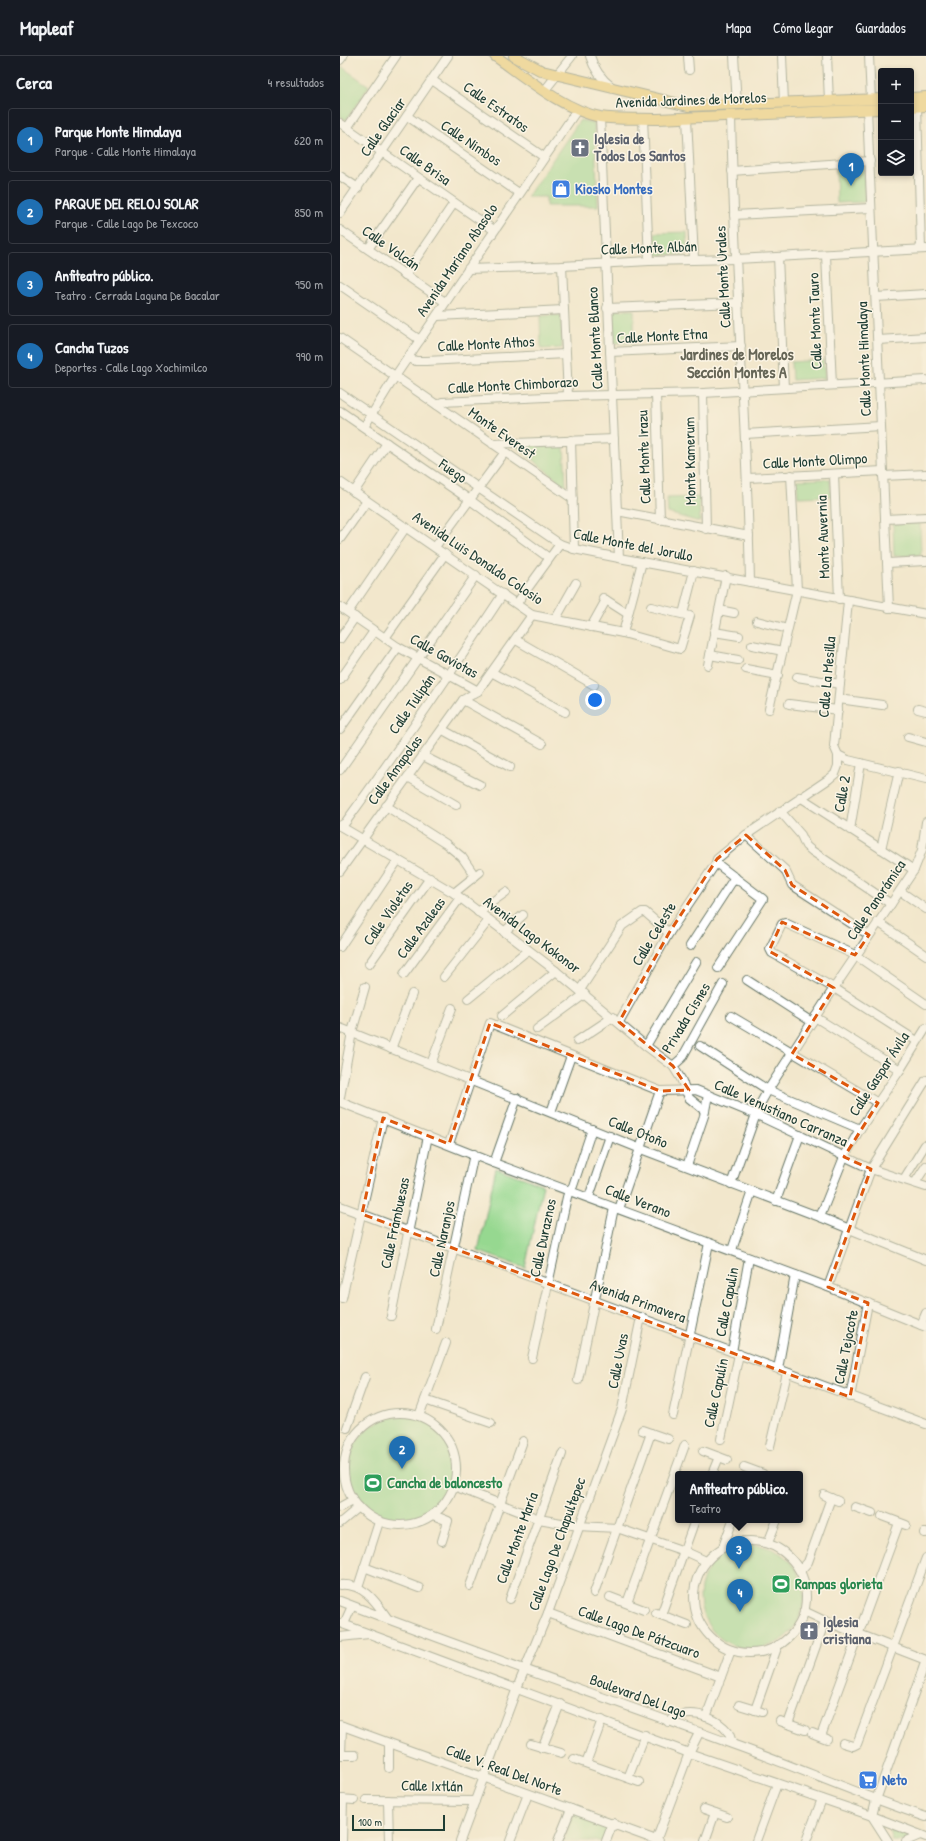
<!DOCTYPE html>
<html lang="es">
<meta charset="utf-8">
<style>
:root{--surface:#171b24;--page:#242831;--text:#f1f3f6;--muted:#9ea1a6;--line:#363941;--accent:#1f6fb2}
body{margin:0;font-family:"Patrick Hand",sans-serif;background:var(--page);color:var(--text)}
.controls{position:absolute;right:12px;top:12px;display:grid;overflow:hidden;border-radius:4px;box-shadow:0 2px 6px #0003}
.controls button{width:36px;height:36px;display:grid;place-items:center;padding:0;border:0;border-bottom:1px solid var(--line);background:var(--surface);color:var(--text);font:20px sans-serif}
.scale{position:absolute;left:12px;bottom:10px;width:93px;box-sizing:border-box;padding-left:4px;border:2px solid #1f3d34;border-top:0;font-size:11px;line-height:14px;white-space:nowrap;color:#1f3d34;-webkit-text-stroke:3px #fcf5e5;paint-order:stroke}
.you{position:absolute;left:255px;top:644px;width:14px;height:14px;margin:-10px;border:3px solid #fff;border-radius:50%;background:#1a73e8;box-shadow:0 0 0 6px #1a73e833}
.badge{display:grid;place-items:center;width:26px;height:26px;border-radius:50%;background:var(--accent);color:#fff;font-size:13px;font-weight:700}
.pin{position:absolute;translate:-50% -33px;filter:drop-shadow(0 1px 2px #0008)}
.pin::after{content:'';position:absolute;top:21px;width:14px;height:12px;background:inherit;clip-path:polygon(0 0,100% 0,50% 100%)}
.popup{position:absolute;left:335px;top:1415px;width:128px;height:52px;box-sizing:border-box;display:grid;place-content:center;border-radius:4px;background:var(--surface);filter:drop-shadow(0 1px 3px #0005);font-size:13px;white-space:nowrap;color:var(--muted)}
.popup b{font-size:15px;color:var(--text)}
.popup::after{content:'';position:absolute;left:50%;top:100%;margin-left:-8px;border:8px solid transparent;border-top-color:var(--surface)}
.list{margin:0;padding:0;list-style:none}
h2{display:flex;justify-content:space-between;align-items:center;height:52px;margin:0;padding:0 16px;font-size:17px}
h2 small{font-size:13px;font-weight:400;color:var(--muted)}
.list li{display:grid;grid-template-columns:26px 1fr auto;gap:12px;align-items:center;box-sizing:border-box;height:64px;margin:0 8px 8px;padding:0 8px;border:1px solid var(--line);border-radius:4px}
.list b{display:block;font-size:15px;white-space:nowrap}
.list p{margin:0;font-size:13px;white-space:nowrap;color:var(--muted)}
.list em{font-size:13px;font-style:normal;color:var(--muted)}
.icon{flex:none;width:22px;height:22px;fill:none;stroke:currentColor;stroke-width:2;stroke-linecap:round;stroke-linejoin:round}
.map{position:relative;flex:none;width:586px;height:1785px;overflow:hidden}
header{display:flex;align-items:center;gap:24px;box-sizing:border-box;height:56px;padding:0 20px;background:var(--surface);border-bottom:1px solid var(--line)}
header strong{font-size:19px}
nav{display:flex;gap:22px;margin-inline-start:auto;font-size:14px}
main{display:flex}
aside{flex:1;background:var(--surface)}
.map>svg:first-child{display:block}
.green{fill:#96d890;stroke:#5a8a62}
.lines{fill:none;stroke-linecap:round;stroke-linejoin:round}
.minor-casing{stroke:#697869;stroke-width:10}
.major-casing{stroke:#697869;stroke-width:12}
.minor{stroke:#fff;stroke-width:8}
.major{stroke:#eac769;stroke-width:10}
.marked{fill:none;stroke:#de580e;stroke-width:3;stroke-dasharray:8 5;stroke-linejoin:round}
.labels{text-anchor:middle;stroke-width:3;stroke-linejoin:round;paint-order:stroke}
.street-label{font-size:15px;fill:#1f3d34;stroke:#fcf5e5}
.worship-label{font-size:15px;font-weight:bold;fill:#5b616d;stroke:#fcf5e5;text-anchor:start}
.shop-label{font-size:15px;font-weight:bold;fill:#366cbe;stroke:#fcf5e5;text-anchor:start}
.leisure-label{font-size:15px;font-weight:bold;fill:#27864d;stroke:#fcf5e5;text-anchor:start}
.neighbourhood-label{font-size:16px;font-weight:bold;fill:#666657;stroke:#fcf5e5}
</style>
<header>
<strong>Mapleaf</strong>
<nav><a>Mapa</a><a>Cómo llegar</a><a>Guardados</a></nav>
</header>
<main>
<aside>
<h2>Cerca<small>4 resultados</small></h2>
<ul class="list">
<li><span class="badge">1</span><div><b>Parque Monte Himalaya</b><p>Parque · Calle Monte Himalaya</p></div><em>620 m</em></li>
<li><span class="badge">2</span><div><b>PARQUE DEL RELOJ SOLAR</b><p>Parque · Calle Lago De Texcoco</p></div><em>850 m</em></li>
<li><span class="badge">3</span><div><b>Anfiteatro público.</b><p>Teatro · Cerrada Laguna De Bacalar</p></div><em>950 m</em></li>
<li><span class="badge">4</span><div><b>Cancha Tuzos</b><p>Deportes · Calle Lago Xochimilco</p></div><em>990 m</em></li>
</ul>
</aside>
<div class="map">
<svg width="586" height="1785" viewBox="0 0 586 1785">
<rect width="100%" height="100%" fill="#fcf5e5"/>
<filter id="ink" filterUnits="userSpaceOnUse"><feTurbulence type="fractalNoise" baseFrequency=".025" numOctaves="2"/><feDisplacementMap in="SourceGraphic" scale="8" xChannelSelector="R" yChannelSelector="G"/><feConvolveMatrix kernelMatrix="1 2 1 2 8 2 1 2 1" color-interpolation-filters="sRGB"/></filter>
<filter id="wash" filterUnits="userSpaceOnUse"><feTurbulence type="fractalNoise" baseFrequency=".012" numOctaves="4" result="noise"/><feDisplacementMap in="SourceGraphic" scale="16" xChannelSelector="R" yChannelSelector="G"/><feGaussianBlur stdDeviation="0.9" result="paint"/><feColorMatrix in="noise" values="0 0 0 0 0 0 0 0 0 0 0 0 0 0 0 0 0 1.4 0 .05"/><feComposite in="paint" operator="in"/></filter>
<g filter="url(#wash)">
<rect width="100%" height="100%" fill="#f2e7cc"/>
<g class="green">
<polygon points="2,11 29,30 6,64 0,60 0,14"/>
<polygon points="240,64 254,67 258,150 206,150 206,141 187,141"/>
<polygon points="524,112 525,146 497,147 496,113"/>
<polygon points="347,176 347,198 316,199 315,177"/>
<rect x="272" y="254" width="22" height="33"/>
<polygon points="221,259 222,292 201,293 200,260"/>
<polygon points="483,304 485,322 452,324 451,306"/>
<polygon points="224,388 226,431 175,389"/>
<polygon points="490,423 491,440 458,441 457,424"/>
<polygon points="359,441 360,466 328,457 327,442"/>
<polygon points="580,467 581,499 554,500 553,468"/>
<polygon points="156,1112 203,1129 185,1212 138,1195"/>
<circle cx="62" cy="1413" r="53"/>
<circle cx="412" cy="1541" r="52"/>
<polygon points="235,1755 271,1768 264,1785 224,1785"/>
<polygon points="549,1773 578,1785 552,1785"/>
</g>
</g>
<g filter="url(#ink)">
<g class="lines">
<g class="minor-casing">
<g id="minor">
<path d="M250,0C254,13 261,23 272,31"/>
<polyline points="348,0 349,14"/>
<polyline points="394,0 397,49"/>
<polyline points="442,0 444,47"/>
<polyline points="487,0 489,45"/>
<polyline points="529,0 531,44"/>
<polyline points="0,4 3,0"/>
<polyline points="92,24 204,101"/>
<polyline points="205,34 232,0"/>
<polyline points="577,51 581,193"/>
<polyline points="527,53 549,552"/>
<path d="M391,59C394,215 407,370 410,526"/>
<polyline points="67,60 179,137"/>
<polyline points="260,61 279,502"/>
<polyline points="303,62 309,205"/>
<polyline points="347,62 354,203"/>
<polyline points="0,67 154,174"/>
<polyline points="7,72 56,0"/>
<polyline points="392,115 530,105"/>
<polyline points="0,120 18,132"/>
<polyline points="0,157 108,0"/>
<polyline points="394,159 531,152"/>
<polyline points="0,174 105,246"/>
<polyline points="28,193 78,122"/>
<polyline points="486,199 492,329"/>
<polyline points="438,201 444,332"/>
<polyline points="222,210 228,340"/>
<polyline points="128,213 222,210 309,205 396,203 586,193"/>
<polyline points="65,219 114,147"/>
<polyline points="0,229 80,284"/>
<polyline points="536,241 586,238"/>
<polyline points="267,252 398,247"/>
<polyline points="97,260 224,254"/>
<polyline points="0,282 233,443"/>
<polyline points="538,284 586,281"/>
<polyline points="270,296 401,290"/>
<polyline points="68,302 76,305 86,305 226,298"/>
<polyline points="0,337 220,488 234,493 279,502 586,558"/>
<polyline points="363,337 366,473"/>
<polyline points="316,338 320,464"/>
<polyline points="97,349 102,346 228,340 363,337 586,324"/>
<polyline points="0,355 130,444 209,502"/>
<polyline points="24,371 56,319 237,54"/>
<polyline points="405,378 541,370"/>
<polyline points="231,384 234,493"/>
<polyline points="153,388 274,383"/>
<polyline points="494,418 499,543"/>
<polyline points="543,420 586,418"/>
<polyline points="408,422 543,415"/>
<polyline points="0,426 192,559 283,577 340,593 350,560 311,551"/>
<polyline points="14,436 47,387"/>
<polyline points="277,455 409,480"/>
<polyline points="545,463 586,461"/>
<polyline points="0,483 27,445"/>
<polyline points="95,491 165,396"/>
<polyline points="547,507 586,505"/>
<polyline points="263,542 288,558"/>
<polyline points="177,547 220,488"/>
<polyline points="0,551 58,591 138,635"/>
<polyline points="379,554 394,557"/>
<polyline points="8,556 66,471"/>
<polyline points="343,558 354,515"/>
<polyline points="215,564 236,527"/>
<polyline points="417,565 448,573"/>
<polyline points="251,571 266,544"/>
<polyline points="374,576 399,580"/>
<polyline points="283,577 302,506"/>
<polyline points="45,582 105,498"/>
<polyline points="0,583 15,561"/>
<polyline points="176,584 254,629"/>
<polyline points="412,589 443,595"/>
<polyline points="370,599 398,604"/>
<polyline points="368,609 386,520"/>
<polyline points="406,613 438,619"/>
<polyline points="153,617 225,656"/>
<polyline points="457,621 500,628"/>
<polyline points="0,624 34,575"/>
<polyline points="499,643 542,649"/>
<polyline points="123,644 202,688"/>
<polyline points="449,648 498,654"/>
<polyline points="429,653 457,534 451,419"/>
<polyline points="578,653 586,655"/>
<polyline points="0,673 58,591"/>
<polyline points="103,674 170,711"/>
<polyline points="568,681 586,686"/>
<polyline points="498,699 508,704 586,723"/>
<polyline points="83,700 140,729"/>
<polyline points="0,714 136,519"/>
<polyline points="68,721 116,749"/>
<polyline points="460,741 574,814"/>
<polyline points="46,750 106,788 122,801 135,820"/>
<polyline points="440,755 461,779 466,790 472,795 551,848"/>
<polyline points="0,770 114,837 216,915 306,990 333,1010 341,1023 349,1042 365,1055"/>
<path d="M0,770L5,767C60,692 112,615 163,538"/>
<polyline points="510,774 521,707"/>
<polyline points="406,779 445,814 452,829 529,879"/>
<polyline points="541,793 559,715"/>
<polyline points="376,807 423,843 378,912"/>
<polyline points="0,815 123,644 138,635 192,559"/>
<polyline points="560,835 586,853"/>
<polyline points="114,837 140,816"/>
<polyline points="138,856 166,836"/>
<polyline points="538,866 586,899"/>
<polyline points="164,876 183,859"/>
<polyline points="350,890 395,821"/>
<polyline points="0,891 58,804"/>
<polyline points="29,908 90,822"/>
<polyline points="64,918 120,842"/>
<polyline points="104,921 149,864"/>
<polyline points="407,924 472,966"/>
<polyline points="240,934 282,870 302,856 305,856 329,877"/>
<polyline points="128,943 188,894"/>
<polyline points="162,960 216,915"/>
<polyline points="391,960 538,1047"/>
<polyline points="475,961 560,1014"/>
<polyline points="279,966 329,877 376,807 377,803 406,779 489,723 495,718 498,710 498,699 494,690 508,545"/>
<polyline points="0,972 301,1093 480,1161 586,1204"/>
<polyline points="197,973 245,938"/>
<polyline points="237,985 273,961"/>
<polyline points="577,985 494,932 432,897 430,893 442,868 445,867 515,899 586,948"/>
<polyline points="306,990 356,906"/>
<polyline points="360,990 428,1034 520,1073"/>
<polyline points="51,993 72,938"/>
<polyline points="91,1008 112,952"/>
<polyline points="333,1010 342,1002 383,928"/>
<polyline points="0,1041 12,976 25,931"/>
<polyline points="0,1046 154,1107 488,1231 586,1271"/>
<polyline points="211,1056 231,1000"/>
<polyline points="109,1088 150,967 320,1035 356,1034 417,1059 531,1113 586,1131"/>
<polyline points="154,1107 177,1042"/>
<polyline points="347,1110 364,1060 368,1039"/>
<polyline points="564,1123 585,1089"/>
<polyline points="575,1127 586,1110"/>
<polyline points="391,1128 419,1050 428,1034 494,932 574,814 582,794 586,766"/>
<polyline points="249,1141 270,1080"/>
<polyline points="436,1145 460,1079"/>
<polyline points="0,1150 586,1368"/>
<polyline points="279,1153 320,1035"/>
<polyline points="480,1161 504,1101 520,1073 560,1014 586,972"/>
<polyline points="392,1194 412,1135"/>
<polyline points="488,1231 531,1113 586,1024"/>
<polyline points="2,1242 43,1062"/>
<polyline points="51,1260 88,1080"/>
<polyline points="581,1269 586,1257"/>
<polyline points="96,1273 134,1098"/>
<polyline points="392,1296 409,1202"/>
<polyline points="192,1302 227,1141 229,1135 233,1130 252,1073"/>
<polyline points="438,1313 455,1219"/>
<polyline points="238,1324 274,1152"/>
<polyline points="510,1341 528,1247"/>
<polyline points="85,1344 151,1367"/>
<circle cx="60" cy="1413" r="56"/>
<polyline points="333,1359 369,1187"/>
<polyline points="79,1360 106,1287"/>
<polyline points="7,1372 25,1321"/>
<polyline points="302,1374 328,1383"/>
<polyline points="381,1383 399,1298"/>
<polyline points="430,1390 447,1317"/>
<polyline points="363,1395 387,1404"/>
<polyline points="404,1411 423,1418"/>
<polyline points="372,1418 379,1401"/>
<polyline points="114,1430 199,1463 238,1470 277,1472 344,1495 366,1505"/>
<polyline points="484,1439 498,1445"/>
<polyline points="0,1451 13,1444"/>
<polyline points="515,1451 532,1457"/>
<polyline points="93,1459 108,1465 102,1485"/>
<polyline points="542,1460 566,1469"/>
<polyline points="0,1467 19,1451"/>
<polyline points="584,1477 586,1477"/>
<circle cx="410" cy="1541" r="56"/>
<polyline points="428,1487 437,1464"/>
<polyline points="383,1491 393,1464"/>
<polyline points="24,1511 79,1532"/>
<polyline points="460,1515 468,1506 491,1442"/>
<path d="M0,1529C24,1527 36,1546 48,1563"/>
<polyline points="130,1530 183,1385"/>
<polyline points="18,1531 39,1466"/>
<polyline points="254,1537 311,1377"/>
<polyline points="270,1541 304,1554"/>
<polyline points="170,1543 222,1398"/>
<path d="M0,1545C130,1595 261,1640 392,1688C457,1711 520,1739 586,1761"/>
<polyline points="287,1547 345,1389"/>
<polyline points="464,1555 485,1565 586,1604"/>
<polyline points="208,1557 381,1621"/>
<polyline points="316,1557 347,1569"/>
<polyline points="321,1559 355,1464"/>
<polyline points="0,1567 349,1697 532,1760 586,1781"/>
<polyline points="4,1568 12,1550"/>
<polyline points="0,1581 29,1578"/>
<polyline points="399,1649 422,1656"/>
<polyline points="415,1654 438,1589"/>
<polyline points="366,1661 391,1594"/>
<polyline points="440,1665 465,1674"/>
<path d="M328,1666C333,1663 337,1660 342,1659C358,1655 378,1663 388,1676C390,1679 391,1684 392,1687"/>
<polyline points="448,1668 485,1565"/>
<polyline points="0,1669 319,1785"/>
<polyline points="472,1677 487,1683"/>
<polyline points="481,1680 559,1467"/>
<polyline points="503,1687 513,1690 517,1688 586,1502"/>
<polyline points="191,1688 221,1697"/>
<polyline points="202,1692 220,1648"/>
<polyline points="0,1699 15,1699"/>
<polyline points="1,1699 2,1670"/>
<polyline points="234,1703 299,1726"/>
<polyline points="246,1707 262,1664"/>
<polyline points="49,1712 49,1687"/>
<polyline points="288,1722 305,1679"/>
<polyline points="0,1743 14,1744"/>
<polyline points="26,1744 135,1745"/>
<polyline points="48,1744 49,1785"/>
<polyline points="364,1753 387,1761"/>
<polyline points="2,1785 3,1743"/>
<polyline points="120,1785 177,1632 208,1557 282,1353 301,1261"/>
<polyline points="170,1785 188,1738"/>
<polyline points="218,1785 231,1753"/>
<polyline points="266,1785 273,1767"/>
<polyline points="316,1785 349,1697 359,1677"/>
<polyline points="365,1785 375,1757"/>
<polyline points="416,1785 437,1728"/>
<polyline points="466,1785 482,1743"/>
<polyline points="548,1785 532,1760 536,1744 586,1604"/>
<polyline points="566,1785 580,1779"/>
</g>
</g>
<g class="major-casing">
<g id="major">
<path d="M155,0C185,21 224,54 260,61C279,64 299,62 318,63L541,53"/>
<polyline points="174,0 202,15 348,50 541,43"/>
<polyline points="571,42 586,41"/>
<polyline points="571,51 586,50"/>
</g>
</g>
<use href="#minor" class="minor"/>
<use href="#major" class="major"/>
</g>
</g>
<path d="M0 0H586V1785H0ZM406,779L445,814L452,829L529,879L515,899L442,866L429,895L494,932L452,998L538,1047L504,1101L531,1113L488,1231L528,1247L510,1341L22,1158L43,1062L109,1088L150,967L320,1035L349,1034L333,1010L279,966L329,877L377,803Z" fill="#f2e7cc" fill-opacity=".55" fill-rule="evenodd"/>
<path class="marked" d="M406,779L445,814L452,829L529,879L515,899L442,866L429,895L494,932L452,998L538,1047L504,1101L531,1113L488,1231L528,1247L510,1341L22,1158L43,1062L109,1088L150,967L320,1035L349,1034L333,1010L279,966L329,877L377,803Z"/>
<defs>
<g id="church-square" transform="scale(1)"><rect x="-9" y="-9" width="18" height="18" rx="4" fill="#6b7280" stroke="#fcf5e5"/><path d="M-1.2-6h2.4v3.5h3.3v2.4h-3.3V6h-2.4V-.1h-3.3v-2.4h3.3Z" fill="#fff"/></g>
<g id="shop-square" transform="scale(1)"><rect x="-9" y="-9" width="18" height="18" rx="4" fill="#3f7fe0" stroke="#fcf5e5"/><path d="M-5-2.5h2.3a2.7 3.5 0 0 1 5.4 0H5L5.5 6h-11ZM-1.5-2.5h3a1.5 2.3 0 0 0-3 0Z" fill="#fff"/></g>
<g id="stadium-square" transform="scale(1)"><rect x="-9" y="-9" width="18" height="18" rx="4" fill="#2e9e5b" stroke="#fcf5e5"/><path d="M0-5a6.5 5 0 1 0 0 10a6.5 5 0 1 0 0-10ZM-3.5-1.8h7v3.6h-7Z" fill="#fff"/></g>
<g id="supermarket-square" transform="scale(1)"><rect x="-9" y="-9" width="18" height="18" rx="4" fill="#3f7fe0" stroke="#fcf5e5"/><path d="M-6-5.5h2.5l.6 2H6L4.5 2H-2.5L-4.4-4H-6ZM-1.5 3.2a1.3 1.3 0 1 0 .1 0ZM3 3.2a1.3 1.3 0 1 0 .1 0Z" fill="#fff"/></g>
</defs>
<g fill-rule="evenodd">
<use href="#church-square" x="240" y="92"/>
<use href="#shop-square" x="221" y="133"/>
<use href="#stadium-square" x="33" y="1427"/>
<use href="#stadium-square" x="441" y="1528"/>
<use href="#church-square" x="469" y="1575"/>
<use href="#supermarket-square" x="528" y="1724"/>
</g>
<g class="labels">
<g class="street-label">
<text transform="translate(351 44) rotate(-2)" y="5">Avenida Jardines de Morelos</text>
<text transform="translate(156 51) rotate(35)" y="5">Calle Estratos</text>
<text transform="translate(43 71) rotate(-55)" y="5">Calle Glaciar</text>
<text transform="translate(131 87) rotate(34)" y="5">Calle Nimbos</text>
<text transform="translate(85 109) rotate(35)" y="5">Calle Brisa</text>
<text transform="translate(51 192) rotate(35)" y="5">Calle Volcán</text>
<text transform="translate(309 192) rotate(-2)" y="5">Calle Monte Albán</text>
<text transform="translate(117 204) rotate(-56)" y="5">Avenida Mariano Abasolo</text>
<text transform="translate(383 221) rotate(-93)" y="5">Calle Monte Urales</text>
<text transform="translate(475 265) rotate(-92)" y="5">Calle Monte Tauro</text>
<text transform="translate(322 280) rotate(-3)" y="5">Calle Monte Etna</text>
<text transform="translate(255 282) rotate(-93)" y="5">Calle Monte Blanco</text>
<text transform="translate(146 288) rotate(-3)" y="5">Calle Monte Athos</text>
<text transform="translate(524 303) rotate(-92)" y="5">Calle Monte Himalaya</text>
<text transform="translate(173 329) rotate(-3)" y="5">Calle Monte Chimborazo</text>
<text transform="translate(162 377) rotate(35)" y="5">Monte Everest</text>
<text transform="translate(304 401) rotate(-92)" y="5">Calle Monte Irazu</text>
<text transform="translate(350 405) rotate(-91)" y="5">Monte Kamerum</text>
<text transform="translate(475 405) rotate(-3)" y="5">Calle Monte Olimpo</text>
<text transform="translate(113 415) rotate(35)" y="5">Fuego</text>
<text transform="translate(483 481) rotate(-92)" y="5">Monte Auvernia</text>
<text transform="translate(293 489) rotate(11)" y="5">Calle Monte del Jorullo</text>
<text transform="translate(138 502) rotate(34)" y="5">Avenida Luis Donaldo Colosio</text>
<text transform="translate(104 600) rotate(29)" y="5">Calle Gaviotas</text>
<text transform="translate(487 621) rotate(-85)" y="5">Calle La Mesilla</text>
<text transform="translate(72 648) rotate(-55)" y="5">Calle Tulipán</text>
<text transform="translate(55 714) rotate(-54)" y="5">Calle Amapolas</text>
<text transform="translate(502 738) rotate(-80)" y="5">Calle 2</text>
<text transform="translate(536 844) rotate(-56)" y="5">Calle Panorámica</text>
<text transform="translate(48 857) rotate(-55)" y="5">Calle Violetas</text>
<text transform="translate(81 872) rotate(-54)" y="5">Calle Azaleas</text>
<text transform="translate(314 878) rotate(-59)" y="5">Calle Celeste</text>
<text transform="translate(192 879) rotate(37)" y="5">Avenida Lago Kokonor</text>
<text transform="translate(346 962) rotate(-59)" y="5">Privada Cisnes</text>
<text transform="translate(539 1018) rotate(-57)" y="5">Calle Gaspar Ávila</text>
<text transform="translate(441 1057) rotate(24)" y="5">Calle Venustiano Carranza</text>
<text transform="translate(298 1076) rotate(22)" y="5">Calle Otoño</text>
<text transform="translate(298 1145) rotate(21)" y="5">Calle Verano</text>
<text transform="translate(55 1167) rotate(-78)" y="5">Calle Frambuesas</text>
<text transform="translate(203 1182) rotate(-78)" y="5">Calle Duraznos</text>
<text transform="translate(102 1183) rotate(-78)" y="5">Calle Naranjos</text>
<text transform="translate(298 1245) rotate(20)" y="5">Avenida Primavera</text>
<text transform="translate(387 1246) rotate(-79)" y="5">Calle Capulin</text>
<text transform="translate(506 1291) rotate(-79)" y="5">Calle Tejocote</text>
<text transform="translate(278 1305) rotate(-79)" y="5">Calle Uvas</text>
<text transform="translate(376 1337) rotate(-78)" y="5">Calle Capulín</text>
<text transform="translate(177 1482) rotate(-70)" y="5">Calle Monte María</text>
<text transform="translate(217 1488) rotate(-70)" y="5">Calle Lago De Chapultepec</text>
<text transform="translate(299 1576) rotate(20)" y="5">Calle Lago De Pátzcuaro</text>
<text transform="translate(298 1640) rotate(20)" y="5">Boulevard Del Lago</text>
<text transform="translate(164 1714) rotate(20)" y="5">Calle V. Real Del Norte</text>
<text transform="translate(92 1730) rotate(1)" y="5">Calle Ixtlán</text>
</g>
<g class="worship-label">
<text x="254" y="88">Iglesia de<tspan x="254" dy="17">Todos Los Santos</tspan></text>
<text x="483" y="1571">Iglesia<tspan x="483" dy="17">cristiana</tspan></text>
</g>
<g class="shop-label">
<text x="235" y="138">Kiosko Montes</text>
<text x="542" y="1729">Neto</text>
</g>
<g class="leisure-label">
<text x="47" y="1432">Cancha de baloncesto</text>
<text x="455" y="1533">Rampas glorieta</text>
</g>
<g class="neighbourhood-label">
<text x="397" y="304">Jardines de Morelos<tspan x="397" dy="18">Sección Montes A</tspan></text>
</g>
</g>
</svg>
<div class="controls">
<button>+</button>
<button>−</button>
<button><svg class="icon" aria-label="layers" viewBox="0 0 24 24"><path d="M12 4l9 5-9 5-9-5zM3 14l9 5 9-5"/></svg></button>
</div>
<div class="scale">100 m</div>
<div class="you"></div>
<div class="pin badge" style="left:511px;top:130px">1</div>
<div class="pin badge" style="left:62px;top:1413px">2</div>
<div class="pin badge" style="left:399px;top:1513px">3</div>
<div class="popup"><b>Anfiteatro público.</b>Teatro</div>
<div class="pin badge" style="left:400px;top:1556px">4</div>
</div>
</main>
